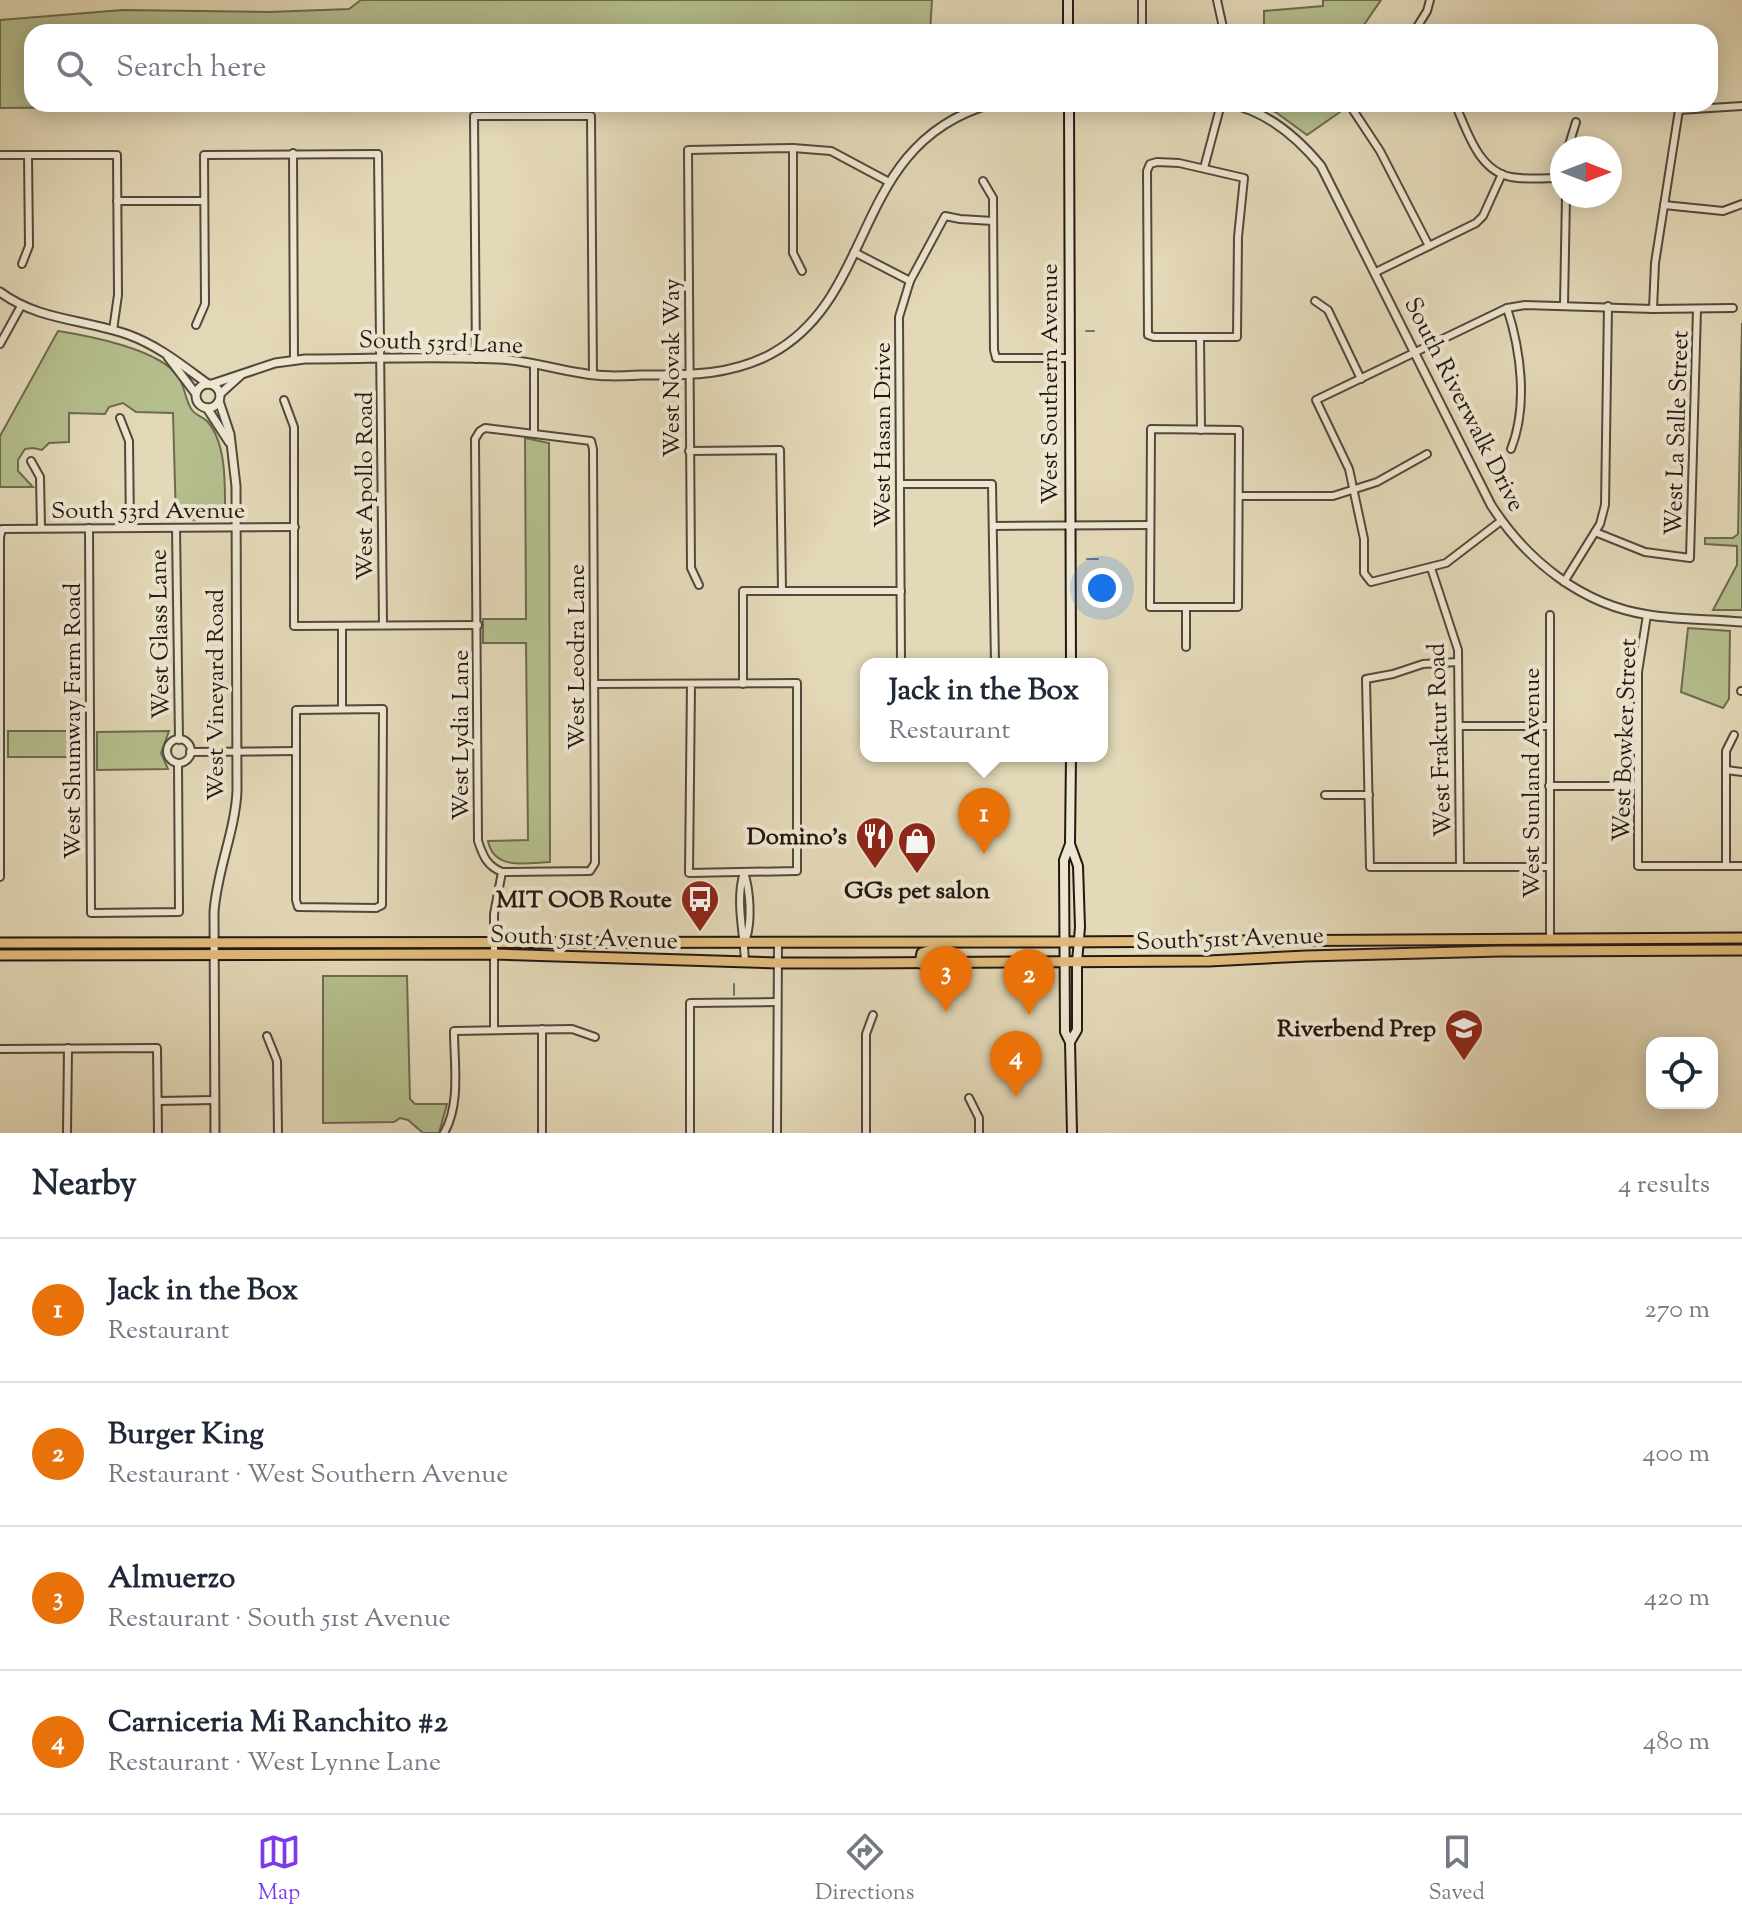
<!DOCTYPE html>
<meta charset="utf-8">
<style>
:root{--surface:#fff;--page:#f2f2f3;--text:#1f2937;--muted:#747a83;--line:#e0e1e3;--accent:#7c3aed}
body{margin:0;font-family:"Sorts Mill Goudy",serif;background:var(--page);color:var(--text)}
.controls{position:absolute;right:24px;bottom:24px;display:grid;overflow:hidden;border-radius:16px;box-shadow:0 4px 20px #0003}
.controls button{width:72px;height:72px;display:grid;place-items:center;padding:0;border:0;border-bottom:2px solid var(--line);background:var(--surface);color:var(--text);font:40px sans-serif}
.compass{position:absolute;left:1550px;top:136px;width:72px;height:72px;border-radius:50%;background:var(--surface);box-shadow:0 4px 20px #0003;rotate:90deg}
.you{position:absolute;left:1102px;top:588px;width:28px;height:28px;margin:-20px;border:6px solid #fff;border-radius:50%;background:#1a73e8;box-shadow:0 0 0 12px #1a73e833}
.badge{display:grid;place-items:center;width:52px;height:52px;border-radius:50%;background:var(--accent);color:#fff;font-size:26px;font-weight:700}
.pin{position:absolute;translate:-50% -66px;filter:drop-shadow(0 2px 4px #0008)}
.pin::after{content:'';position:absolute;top:42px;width:28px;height:24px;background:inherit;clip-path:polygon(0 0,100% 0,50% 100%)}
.popup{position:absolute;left:860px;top:658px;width:248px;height:104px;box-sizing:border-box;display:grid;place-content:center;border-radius:16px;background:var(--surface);filter:drop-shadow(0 2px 6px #0005);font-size:26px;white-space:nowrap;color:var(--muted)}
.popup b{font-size:30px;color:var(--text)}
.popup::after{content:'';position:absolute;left:50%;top:100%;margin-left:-16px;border:16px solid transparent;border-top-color:var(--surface)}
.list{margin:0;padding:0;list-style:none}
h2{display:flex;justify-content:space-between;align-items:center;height:104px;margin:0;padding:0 32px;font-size:34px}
h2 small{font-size:26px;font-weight:400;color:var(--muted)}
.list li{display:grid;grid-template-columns:52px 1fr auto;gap:24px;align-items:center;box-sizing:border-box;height:144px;padding:0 32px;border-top:2px solid var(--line)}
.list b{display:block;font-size:30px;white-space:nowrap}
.list p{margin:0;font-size:26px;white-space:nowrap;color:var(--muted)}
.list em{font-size:26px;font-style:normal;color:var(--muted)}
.icon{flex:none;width:44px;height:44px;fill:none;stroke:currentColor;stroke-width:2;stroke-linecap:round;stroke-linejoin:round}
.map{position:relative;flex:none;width:1742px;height:1133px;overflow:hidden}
.search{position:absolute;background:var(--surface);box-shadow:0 4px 20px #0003;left:24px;right:24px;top:24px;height:88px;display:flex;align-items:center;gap:20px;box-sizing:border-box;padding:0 28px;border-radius:24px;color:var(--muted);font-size:30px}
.sheet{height:680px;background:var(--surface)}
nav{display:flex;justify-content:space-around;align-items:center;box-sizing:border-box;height:112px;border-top:2px solid var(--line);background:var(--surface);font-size:22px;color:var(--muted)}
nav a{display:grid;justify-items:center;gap:4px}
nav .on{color:var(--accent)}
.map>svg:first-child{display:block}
.green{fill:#b5be8d;stroke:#6c6b50;stroke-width:2}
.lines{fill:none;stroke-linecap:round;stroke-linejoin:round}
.stream{stroke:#687874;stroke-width:2}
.minor-casing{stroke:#53483c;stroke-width:10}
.tertiary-casing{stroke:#53483c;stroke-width:11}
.secondary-casing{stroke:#231813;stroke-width:12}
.primary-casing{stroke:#231813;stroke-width:13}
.minor{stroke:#ede6d0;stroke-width:6}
.tertiary{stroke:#ede6d0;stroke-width:7}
.secondary{stroke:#ede6d0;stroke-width:8}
.primary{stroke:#e2bc7c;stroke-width:9}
.labels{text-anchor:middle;stroke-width:8;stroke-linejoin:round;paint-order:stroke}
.street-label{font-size:24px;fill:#231813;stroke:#ede6d0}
.poi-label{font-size:24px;font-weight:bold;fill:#231813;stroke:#ede6d0;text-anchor:end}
</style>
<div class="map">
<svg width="1742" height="1133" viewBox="0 0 1742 1133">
<rect width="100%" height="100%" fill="#e3d8b7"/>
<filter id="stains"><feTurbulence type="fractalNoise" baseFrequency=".0025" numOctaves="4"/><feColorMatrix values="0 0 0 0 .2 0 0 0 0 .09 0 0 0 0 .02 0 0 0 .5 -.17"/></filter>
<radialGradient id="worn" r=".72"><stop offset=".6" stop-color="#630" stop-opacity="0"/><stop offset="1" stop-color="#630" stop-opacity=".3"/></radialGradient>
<g class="green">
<polygon points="361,0 932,0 930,32 32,32 32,104 419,104 0,108 0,20 123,10 268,12 349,9"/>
<polygon points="1323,0 1381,0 1359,32 1264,32 1264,11 1323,6"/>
<polygon points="1260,104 1341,104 1340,112 1307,135 1277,113"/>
<polygon points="1742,323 1742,610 1713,610 1737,565 1737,546 1705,544 1705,538 1733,538 1738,534"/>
<path d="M58,331C90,336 158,349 178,376C185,386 185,401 192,410C195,415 203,417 207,421C227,443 225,487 225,515L223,519L176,520L173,413L136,412L123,403L109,407L105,414L69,413V442L49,443L42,450L33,448L25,449L18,460V471L33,487H0V436Z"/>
<path d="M525,438L549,443L550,862C527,863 494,871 488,841L528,840L526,643H483V619H526Z"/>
<polygon points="1688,628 1730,631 1729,699 1723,708 1681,692"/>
<polygon points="8,731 82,731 83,757 8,757"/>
<polygon points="169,731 161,753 168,769 97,770 97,732"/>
<polygon points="323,976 407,976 410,1099 415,1104 447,1104 439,1133 423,1133 408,1120 400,1118 394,1122 323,1123"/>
</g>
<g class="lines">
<g class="stream">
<polyline points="1086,331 1094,331"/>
<polyline points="1087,559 1098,559"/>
<polyline points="734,984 734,995"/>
</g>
<g class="minor-casing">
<g id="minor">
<polyline points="1142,0 1142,32"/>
<polyline points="1217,0 1224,32"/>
<polyline points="1414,32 1427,11 1430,0"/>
<polyline points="1355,104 1351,107 1380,151 1429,246"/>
<path d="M1455,104C1467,130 1478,171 1511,177C1527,180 1546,178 1562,178"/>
<polyline points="793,148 793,253 802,271"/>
<polyline points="1568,148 1576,122"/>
<polyline points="293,153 294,360"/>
<polyline points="0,155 117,155 118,295 113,330"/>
<polygon points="1157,162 1179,163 1244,178 1238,237 1237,337 1154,337 1148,335 1147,171 1150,164"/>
<polyline points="1204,168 1221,104"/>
<polyline points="983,181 993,198 994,350 996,358 1069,358"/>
<polyline points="117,201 204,201"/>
<polyline points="1664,205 1723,211 1742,204"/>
<polyline points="854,252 910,281"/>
<polyline points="22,264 29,246 28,155"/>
<polyline points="1376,272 1476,223 1483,216 1502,174"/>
<polyline points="1315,301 1328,310 1361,379"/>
<polyline points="1564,305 1566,196"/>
<path d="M1507,308C1521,351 1528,406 1511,449"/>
<polyline points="1653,309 1655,263 1679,110 1742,106"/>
<polyline points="196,325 205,304 204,155 378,154 383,625"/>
<polyline points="1200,337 1201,430"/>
<polyline points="0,344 21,306"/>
<polyline points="476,359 474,116 591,116 593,375"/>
<polyline points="284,400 294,427 294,626 478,625"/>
<polyline points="120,418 129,441 130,528"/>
<path d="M485,428L591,441L593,449L595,863L590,871L502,872C487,866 483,856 478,841L475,439L480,431Z"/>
<polygon points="1151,429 1239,430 1238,607 1150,607"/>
<polyline points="534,433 534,364"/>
<polyline points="689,451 780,450 782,591"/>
<polyline points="31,461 40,477 41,528"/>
<polyline points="900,484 992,484 995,664"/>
<polyline points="1239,496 1333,496 1377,482 1427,454"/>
<polyline points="1501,521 1446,563 1371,582 1364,573 1364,539 1349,469 1316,400 1507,308 1525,305 1653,309 1733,308"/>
<polyline points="994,526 1150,525"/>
<polyline points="89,528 91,913 179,912 178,763"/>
<polyline points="176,528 179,740"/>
<polyline points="1595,532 1645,552 1690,558 1697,309"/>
<polyline points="1431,568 1458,650 1460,867"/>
<polyline points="1564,582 1600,524 1605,505 1608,306"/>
<polyline points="699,585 691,568 688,150 793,148 831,151 889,182"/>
<polyline points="1647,615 1638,672 1638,866 1742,866"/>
<polyline points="1186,647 1186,607"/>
<polyline points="1458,662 1423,664 1393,674 1366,679 1370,867 1549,867"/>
<polyline points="901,664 899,317 910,281 945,216 960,219 993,221"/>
<polyline points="594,684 797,683 797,871 689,873 691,684"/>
<polyline points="743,684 743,591 901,591"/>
<polyline points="1741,691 1742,691"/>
<polyline points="342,709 342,626"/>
<polygon points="383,709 382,905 376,908 298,907 296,900 296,710"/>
<polyline points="1459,726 1549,726"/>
<circle cx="179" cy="751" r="12"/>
<polyline points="190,752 296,751"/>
<polyline points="1726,770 1742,772"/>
<polyline points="1549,786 1638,786"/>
<polyline points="1325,795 1369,795"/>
<polyline points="1726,866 1726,751 1734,735"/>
<path d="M744,872C735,901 744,932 745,962"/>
<path d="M744,872C750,891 752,920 746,939"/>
<polyline points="0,877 0,537 2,529 295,527"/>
<polyline points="1550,939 1550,615"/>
<polyline points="494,1030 494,914 502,872"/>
<polyline points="267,1036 277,1061 278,1133"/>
<polyline points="0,1049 157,1048 158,1133"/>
<polyline points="969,1098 979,1118 979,1133"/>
<polyline points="158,1101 215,1100"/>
<polyline points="67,1133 68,1048"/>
<path d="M444,1133C461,1104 454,1063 454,1031L572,1029L595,1037"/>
<polyline points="542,1133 542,1029"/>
<polyline points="690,1133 690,1003 777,1002"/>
<polyline points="777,1133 778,942"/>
<polyline points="866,1133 866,1034 873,1015"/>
</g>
</g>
<g class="tertiary-casing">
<g id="tertiary">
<path d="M1231,104C1267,112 1298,138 1321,166L1491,505C1527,561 1582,605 1649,615C1680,620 1711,619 1742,622"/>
<path d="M0,292C39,321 85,319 129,335C159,346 183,366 208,384"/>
<polyline points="168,357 196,394"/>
<circle cx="208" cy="396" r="12"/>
<path d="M212,384L275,363L305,359C369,359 434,356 498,359C526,360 554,369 581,373C601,377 621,376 642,375C687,375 730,376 771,354C879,296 850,144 991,104"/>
<polyline points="220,394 241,375"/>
<polyline points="207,408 229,442"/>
<path d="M215,1133L214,912C217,870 235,832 237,791L236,486L230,434L219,401"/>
</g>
</g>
<g class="secondary-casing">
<g id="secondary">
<polyline points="1068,0 1068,32"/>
<polyline points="1069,104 1071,664"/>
<polyline points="1070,844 1064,860 1065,1032 1070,1042 1072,1133"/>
<polyline points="1070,1042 1077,1030 1077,962 1080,927 1078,866 1070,844 1071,756"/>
</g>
</g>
<g class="primary-casing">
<g id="primary">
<polyline points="0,943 1053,942 1742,938"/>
<polyline points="0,955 494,954 777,963 856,963 1209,961 1306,956 1500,951 1742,950"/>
<polyline points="920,963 922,953 947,945"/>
</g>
</g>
<use href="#minor" class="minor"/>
<use href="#tertiary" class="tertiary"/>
<use href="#secondary" class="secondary"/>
<use href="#primary" class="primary"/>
</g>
<defs>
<g id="restaurant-pin" transform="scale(2)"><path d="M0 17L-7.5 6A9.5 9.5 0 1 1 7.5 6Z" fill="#8f2418" stroke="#ede6d0"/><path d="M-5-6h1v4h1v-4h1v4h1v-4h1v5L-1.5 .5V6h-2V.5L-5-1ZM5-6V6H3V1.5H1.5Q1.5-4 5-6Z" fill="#fff"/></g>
<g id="shop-pin" transform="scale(2)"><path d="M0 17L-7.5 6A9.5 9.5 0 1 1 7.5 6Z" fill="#8f2418" stroke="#ede6d0"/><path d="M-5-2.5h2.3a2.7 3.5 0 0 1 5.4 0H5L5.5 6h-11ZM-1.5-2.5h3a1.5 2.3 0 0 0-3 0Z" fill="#fff"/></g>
<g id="bus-pin" transform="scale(2)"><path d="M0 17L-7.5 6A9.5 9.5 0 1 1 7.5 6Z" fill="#8f2418" stroke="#ede6d0"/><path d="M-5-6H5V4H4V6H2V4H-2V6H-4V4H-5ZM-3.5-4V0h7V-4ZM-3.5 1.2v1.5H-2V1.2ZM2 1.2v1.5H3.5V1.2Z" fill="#fff"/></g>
<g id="school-pin" transform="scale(2)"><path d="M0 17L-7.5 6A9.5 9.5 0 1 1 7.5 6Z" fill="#8f2418" stroke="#ede6d0"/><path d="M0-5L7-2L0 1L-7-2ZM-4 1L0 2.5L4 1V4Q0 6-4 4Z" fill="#fff"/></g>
</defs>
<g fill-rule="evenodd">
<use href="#restaurant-pin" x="875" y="836"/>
<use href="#shop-pin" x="917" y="841"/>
<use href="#bus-pin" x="700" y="899"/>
<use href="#school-pin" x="1464" y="1028"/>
</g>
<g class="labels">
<g class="street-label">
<text transform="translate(441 342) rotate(2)" y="8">South 53rd Lane</text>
<text transform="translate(671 368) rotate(-90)" y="8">West Novak Way</text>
<text transform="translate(1049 384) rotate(-90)" y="8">West Southern Avenue</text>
<text transform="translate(1465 404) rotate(63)" y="8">South Riverwalk Drive</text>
<text transform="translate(1676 433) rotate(-88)" y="8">West La Salle Street</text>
<text transform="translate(882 435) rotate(-90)" y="8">West Hasan Drive</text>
<text transform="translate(364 486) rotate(-90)" y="8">West Apollo Road</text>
<text x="148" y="518">South 53rd Avenue</text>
<text transform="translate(159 634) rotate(-91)" y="8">West Glass Lane</text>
<text transform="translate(576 657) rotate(-90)" y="8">West Leodra Lane</text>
<text transform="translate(215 695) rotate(-90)" y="8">West Vineyard Road</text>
<text transform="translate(72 721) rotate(-90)" y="8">West Shumway Farm Road</text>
<text transform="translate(460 735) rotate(-90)" y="8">West Lydia Lane</text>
<text transform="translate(1439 740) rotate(-92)" y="8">West Fraktur Road</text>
<text transform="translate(1624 740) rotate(-88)" y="8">West Bowker Street</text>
<text transform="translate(1531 783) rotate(-90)" y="8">West Sunland Avenue</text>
<text transform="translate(584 937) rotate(2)" y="8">South 51st Avenue</text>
<text transform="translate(1230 938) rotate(-2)" y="8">South 51st Avenue</text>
</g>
<g class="poi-label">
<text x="847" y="844">Domino's</text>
<text x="917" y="898" text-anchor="middle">GGs pet salon</text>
<text x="672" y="907">MIT OOB Route</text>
<text x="1436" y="1036">Riverbend Prep</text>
</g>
</g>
<rect width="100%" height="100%" filter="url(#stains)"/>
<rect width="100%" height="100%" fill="url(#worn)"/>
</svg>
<div class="controls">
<button><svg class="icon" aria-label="locate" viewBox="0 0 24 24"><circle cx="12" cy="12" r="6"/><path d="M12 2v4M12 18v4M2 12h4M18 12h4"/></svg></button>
</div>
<svg class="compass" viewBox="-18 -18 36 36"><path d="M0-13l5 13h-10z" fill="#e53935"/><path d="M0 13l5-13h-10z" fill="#747a83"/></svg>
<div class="you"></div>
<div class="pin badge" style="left:984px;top:854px;background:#e8710a">1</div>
<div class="popup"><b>Jack in the Box</b>Restaurant</div>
<div class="pin badge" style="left:1029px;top:1015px;background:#e8710a">2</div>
<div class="pin badge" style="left:946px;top:1012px;background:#e8710a">3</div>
<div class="pin badge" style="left:1016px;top:1097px;background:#e8710a">4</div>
<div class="search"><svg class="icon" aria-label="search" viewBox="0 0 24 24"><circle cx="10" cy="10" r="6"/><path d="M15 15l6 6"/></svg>Search here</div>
</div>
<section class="sheet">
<h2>Nearby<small>4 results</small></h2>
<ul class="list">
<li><span class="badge" style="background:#e8710a">1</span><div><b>Jack in the Box</b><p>Restaurant</p></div><em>270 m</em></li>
<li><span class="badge" style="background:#e8710a">2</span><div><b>Burger King</b><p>Restaurant · West Southern Avenue</p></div><em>400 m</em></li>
<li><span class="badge" style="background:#e8710a">3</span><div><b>Almuerzo</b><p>Restaurant · South 51st Avenue</p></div><em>420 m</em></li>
<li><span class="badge" style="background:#e8710a">4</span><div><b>Carniceria Mi Ranchito #2</b><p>Restaurant · West Lynne Lane</p></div><em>480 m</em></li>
</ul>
</section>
<nav>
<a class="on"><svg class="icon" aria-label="map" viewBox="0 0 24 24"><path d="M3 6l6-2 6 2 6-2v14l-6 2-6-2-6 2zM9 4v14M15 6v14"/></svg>Map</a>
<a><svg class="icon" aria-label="directions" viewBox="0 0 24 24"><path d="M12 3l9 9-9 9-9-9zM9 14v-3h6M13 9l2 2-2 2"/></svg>Directions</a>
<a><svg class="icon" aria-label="saved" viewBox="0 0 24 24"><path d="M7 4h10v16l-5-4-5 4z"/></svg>Saved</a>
</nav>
